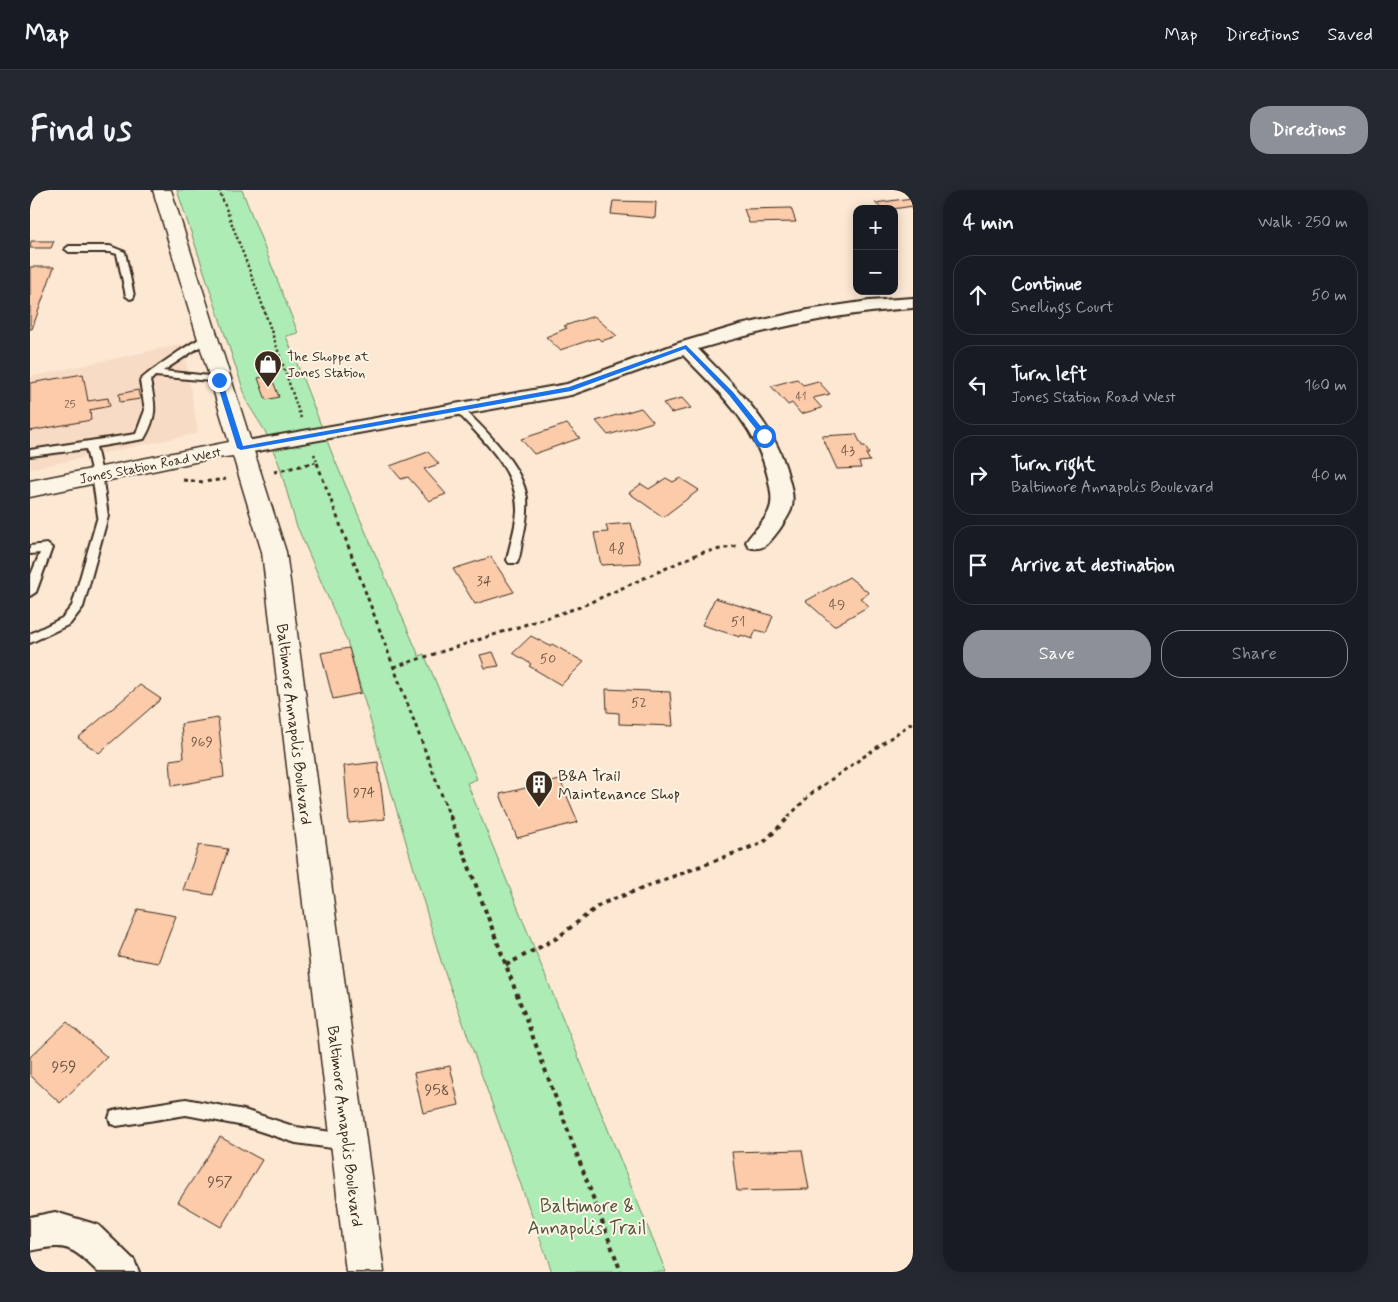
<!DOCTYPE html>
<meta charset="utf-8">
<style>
:root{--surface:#171b24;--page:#242831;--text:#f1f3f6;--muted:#9ea1a6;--line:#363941;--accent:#8c9099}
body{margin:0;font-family:Mynerve,sans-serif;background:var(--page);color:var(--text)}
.controls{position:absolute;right:15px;top:15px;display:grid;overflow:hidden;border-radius:10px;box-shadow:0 2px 12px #0003}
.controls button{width:45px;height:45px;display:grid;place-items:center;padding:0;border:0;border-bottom:1px solid var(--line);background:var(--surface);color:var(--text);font:25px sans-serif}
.stop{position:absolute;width:15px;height:15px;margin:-11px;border:4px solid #1a73e8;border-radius:50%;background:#fff}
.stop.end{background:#1a73e8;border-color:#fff;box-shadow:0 1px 5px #0008}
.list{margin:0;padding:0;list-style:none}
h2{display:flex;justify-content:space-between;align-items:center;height:65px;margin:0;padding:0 20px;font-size:21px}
h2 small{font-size:16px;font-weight:400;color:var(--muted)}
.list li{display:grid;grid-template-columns:32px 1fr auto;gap:15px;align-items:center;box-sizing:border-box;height:80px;margin:0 10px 10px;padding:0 10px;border:1px solid var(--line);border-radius:20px}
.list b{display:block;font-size:19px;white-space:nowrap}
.list p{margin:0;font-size:16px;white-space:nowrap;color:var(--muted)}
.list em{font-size:16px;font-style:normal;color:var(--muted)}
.actions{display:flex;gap:10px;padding:15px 20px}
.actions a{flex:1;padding:11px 0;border:1px solid var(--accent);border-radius:20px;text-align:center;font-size:18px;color:var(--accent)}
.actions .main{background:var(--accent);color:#fff}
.icon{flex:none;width:28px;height:28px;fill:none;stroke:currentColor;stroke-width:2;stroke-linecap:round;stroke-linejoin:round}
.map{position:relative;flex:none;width:883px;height:1082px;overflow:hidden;border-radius:20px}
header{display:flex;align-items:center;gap:30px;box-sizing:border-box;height:70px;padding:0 25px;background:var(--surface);border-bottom:1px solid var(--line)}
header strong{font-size:24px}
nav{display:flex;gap:28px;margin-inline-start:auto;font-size:18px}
.intro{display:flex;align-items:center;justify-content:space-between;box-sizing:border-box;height:120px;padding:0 30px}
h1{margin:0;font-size:35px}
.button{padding:12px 22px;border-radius:20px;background:var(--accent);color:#fff;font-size:18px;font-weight:700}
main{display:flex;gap:30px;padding:0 30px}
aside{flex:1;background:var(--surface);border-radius:20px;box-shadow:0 2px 12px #0003}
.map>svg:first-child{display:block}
.built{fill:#f8dbc4}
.green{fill:#adedb5;stroke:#748c6a}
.building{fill:#fbcbaa;stroke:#3b2a1e}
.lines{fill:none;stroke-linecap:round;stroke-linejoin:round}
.service-casing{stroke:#3b2a1e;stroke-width:4}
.minor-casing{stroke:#3b2a1e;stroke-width:4}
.tertiary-casing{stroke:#3b2a1e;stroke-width:3}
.path-far2{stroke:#3b2a1e;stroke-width:2.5;stroke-dasharray:2.5 2.5;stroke-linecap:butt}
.path-far1{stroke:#3b2a1e;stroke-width:3;stroke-dasharray:4 4;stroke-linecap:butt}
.path{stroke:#3b2a1e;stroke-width:4;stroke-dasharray:4.5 4.5;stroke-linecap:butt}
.service{fill:#fcf5e5;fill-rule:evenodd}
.minor{fill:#fcf5e5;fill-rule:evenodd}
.tertiary{fill:#fcf5e5;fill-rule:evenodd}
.route{fill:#1a73e8}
.labels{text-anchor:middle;stroke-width:4;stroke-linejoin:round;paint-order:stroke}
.far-number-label{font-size:11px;fill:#6b5241}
.far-poi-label{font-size:14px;fill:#3b2a1e;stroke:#fcf5e5;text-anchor:start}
.number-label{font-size:14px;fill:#6b5241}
.far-street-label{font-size:14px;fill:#3b2a1e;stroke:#fcf5e5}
.street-label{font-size:16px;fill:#3b2a1e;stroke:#fcf5e5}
.poi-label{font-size:16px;fill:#3b2a1e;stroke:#fcf5e5;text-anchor:start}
.near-number-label{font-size:16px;fill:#6b5241}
.near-park-label{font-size:19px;fill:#52513c;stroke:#fcf5e5}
</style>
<header>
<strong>Map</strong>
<nav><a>Map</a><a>Directions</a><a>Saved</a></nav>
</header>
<div class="intro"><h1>Find us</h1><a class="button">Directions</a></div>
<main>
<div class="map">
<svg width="883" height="1082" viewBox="0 0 883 1082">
<rect width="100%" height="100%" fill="#fce8d3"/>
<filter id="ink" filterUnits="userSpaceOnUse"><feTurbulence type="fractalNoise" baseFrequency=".02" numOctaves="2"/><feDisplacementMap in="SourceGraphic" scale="10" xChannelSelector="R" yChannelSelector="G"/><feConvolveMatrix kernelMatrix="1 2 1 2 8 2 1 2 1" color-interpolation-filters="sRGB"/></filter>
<g filter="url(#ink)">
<polygon class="built" points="153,154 168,243 0,279 0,187"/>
<polygon class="green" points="147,0 212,0 268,143 256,146 303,266 389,466 394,464 447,589 437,593 636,1082 522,1082 411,771 317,451 266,334 249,274 235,241 218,214"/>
<g class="building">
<polygon points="882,8 883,16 863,19 853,19 845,13"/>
<polygon points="583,11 626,12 625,28 581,24"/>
<polygon points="761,18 766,32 719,33 714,19"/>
<polygon points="1,51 24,51 21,58 0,58"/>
<polygon points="0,77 24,77 2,139 0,139"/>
<polygon points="564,126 587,146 571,151 568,148 557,151 530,160 516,147 537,138 534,136"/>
<polygon points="53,184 58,211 78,208 80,216 60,220 61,230 0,241 0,193"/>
<polygon points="241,186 249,207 236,210 228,188"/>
<polygon points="767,189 773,195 788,191 800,204 783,208 792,218 771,224 762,213 758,215 741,196"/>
<polygon points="108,200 110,209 90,212 89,204"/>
<polygon points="652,208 661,218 641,223 633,213"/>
<polygon points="611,218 623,232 578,245 566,231"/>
<polygon points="537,234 550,248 504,264 491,249"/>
<polygon points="826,244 832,256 835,256 839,264 836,264 840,271 829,272 831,278 807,279 792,246"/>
<polygon points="398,262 409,274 394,279 416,304 399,311 378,287 371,289 360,276"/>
<polygon points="636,288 643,292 650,288 669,300 633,327 599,303 611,294 619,299"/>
<polygon points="601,333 611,373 571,375 564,343 578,342 576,335"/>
<polygon points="461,367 484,402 445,414 423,379"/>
<polygon points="819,387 839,403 830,408 839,416 804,436 776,411"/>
<polygon points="685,408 743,426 736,443 726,440 722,449 711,445 710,447 672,435"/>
<polygon points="501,446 520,456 522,454 554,472 531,495 499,476 501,474 483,463"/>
<polygon points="319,458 331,503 303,509 291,463"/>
<polygon points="463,462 469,476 455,478 450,465"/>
<polygon points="110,495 131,509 69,563 48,548"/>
<polygon points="576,499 640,502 643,536 589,534 589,523 577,522"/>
<polygon points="188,528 194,587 142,596 140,570 154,568 151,534"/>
<polygon points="348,572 355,629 319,633 314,576"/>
<polygon points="530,590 548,632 487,648 470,604"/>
<polygon points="169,655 198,659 183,705 153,700"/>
<polygon points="108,719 146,726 128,773 88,766"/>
<polygon points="37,832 77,867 30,913 0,885 0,867"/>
<polygon points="420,876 429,915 393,923 384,883"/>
<polygon points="190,947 232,970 191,1037 148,1012"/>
<polygon points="772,960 779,999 707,1001 702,962"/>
</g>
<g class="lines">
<g class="service-casing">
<g id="service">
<polygon points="80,56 95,62 104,106 103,108 100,109 96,106 87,64 80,62 39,62 35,59 39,56"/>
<path d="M177,145L180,146V150L133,181L189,187L192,188V192L125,186L120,191C126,216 127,227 114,249L66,257L72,284L78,326L53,417L40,434L0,453V444L32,428L42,416L68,326L62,284L56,259L0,266V260L106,244L115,220L110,191C116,183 168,148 177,145Z"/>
<path d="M430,217L433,218C456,241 492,275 497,308C498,321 496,334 493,347C491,355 491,365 487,373H479L477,370C480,354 486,337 487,321C488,281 452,249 427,222L425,220Z"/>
<polygon points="17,354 22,358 6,402 0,406 0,387 10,363 0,364 0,356"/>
<polygon points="156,909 214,920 266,937 316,944 322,946 324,952 322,958 316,960 266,953 214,936 156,925 87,936 81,934 79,928 81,922 87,920"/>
</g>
</g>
<g class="minor-casing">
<g id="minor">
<path d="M883,108V118C809,123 739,138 668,159C705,197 745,233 758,286C761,297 765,309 761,320C758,327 753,334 749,340C740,351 735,362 719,357L716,352C723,341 734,333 739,321C744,310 740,297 738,287C726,235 688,201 653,165L541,205L211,264L204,263L201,258L204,253L211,252L537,194L649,153L710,135L778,120L839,111Z"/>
<path d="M25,1022L68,1035L104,1070L109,1082H68C41,1056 37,1053 0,1061V1027Z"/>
</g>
</g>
<g class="tertiary-casing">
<polygon id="tertiary" points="123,0 141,0 256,362 354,1082 316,1082 232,362 203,266 179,269 0,307 0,291 199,252"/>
</g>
<g class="path-far2">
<polyline points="189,0 230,108 271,228"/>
<polyline points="284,264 288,274"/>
<polyline points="278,274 287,272"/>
</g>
<g class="path-far1">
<polyline points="287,273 420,627"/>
<polyline points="244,282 283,273"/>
<polyline points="153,290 173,292 196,289"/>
<polyline points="364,477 550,417 670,363 706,356"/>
<polyline points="758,627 782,603 883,532"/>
</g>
<g class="path">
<polyline points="420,626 591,1082"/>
<polyline points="476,775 527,748 571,714 734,652 760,626"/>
</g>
<use href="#service" class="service"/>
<use href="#minor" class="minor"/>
<use href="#tertiary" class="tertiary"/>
</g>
</g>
<polygon class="route" points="656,155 703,202 737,244 737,247 732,247 699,205 655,159 541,201 211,260 207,258 186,190 189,188 192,190 213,256 539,197"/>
<defs>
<g id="shop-pin" transform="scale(1.4375)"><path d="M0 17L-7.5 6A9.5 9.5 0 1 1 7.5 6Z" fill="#3b2a1e" stroke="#fcf5e5"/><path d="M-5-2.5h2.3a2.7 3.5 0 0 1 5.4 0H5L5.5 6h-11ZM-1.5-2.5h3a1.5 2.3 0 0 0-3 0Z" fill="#fff"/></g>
<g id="building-pin" transform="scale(1.4375)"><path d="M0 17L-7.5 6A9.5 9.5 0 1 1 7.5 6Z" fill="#3b2a1e" stroke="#fcf5e5"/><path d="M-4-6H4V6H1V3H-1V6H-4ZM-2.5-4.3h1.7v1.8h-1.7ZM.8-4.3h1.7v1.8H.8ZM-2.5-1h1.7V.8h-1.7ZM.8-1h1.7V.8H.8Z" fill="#fff"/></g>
</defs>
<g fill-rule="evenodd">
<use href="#shop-pin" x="238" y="174"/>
<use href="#building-pin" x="509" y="594"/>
</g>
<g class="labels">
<g class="far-number-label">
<text x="771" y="210">41</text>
<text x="40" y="218">25</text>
</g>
<g class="far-poi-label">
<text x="257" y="171">The Shoppe at<tspan x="257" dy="16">Jones Station</tspan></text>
</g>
<g class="number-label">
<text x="818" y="265">43</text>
<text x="587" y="363">48</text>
<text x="454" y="395">34</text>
<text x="807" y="419">49</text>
<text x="708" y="436">51</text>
<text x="518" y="473">50</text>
<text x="609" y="517">52</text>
<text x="172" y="556">969</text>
<text x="334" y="607">974</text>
</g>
<g class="far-street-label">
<text transform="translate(120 275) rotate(-11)" y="5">Jones Station Road West</text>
</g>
<g class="street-label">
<text transform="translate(265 534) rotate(83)" y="6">Baltimore Annapolis Boulevard</text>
<text transform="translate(316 936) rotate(83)" y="6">Baltimore Annapolis Boulevard</text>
</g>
<g class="poi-label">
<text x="528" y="591">B&amp;A Trail<tspan x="528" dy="18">Maintenance Shop</tspan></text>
</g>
<g class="near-number-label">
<text x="34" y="882">959</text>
<text x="407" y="905">958</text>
<text x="190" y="997">957</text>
</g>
<g class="near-park-label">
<text x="557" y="1022">Baltimore &amp;<tspan x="557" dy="22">Annapolis Trail</tspan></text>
</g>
</g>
</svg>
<div class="controls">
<button>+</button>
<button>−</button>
</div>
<div class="stop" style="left:734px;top:246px"></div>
<div class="stop end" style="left:189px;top:190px"></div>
</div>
<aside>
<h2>4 min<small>Walk · 250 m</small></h2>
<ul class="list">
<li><svg class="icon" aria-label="ahead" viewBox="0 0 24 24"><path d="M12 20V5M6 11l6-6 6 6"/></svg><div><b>Continue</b><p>Snellings Court</p></div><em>50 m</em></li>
<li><svg class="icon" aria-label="left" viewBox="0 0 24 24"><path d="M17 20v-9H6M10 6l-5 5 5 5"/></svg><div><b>Turn left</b><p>Jones Station Road West</p></div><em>160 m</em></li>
<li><svg class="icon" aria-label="right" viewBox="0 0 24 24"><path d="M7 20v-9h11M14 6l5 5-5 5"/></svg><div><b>Turn right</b><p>Baltimore Annapolis Boulevard</p></div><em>40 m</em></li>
<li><svg class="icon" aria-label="arrive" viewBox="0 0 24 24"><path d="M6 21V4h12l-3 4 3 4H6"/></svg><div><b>Arrive at destination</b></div></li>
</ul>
<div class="actions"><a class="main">Save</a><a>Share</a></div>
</aside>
</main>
